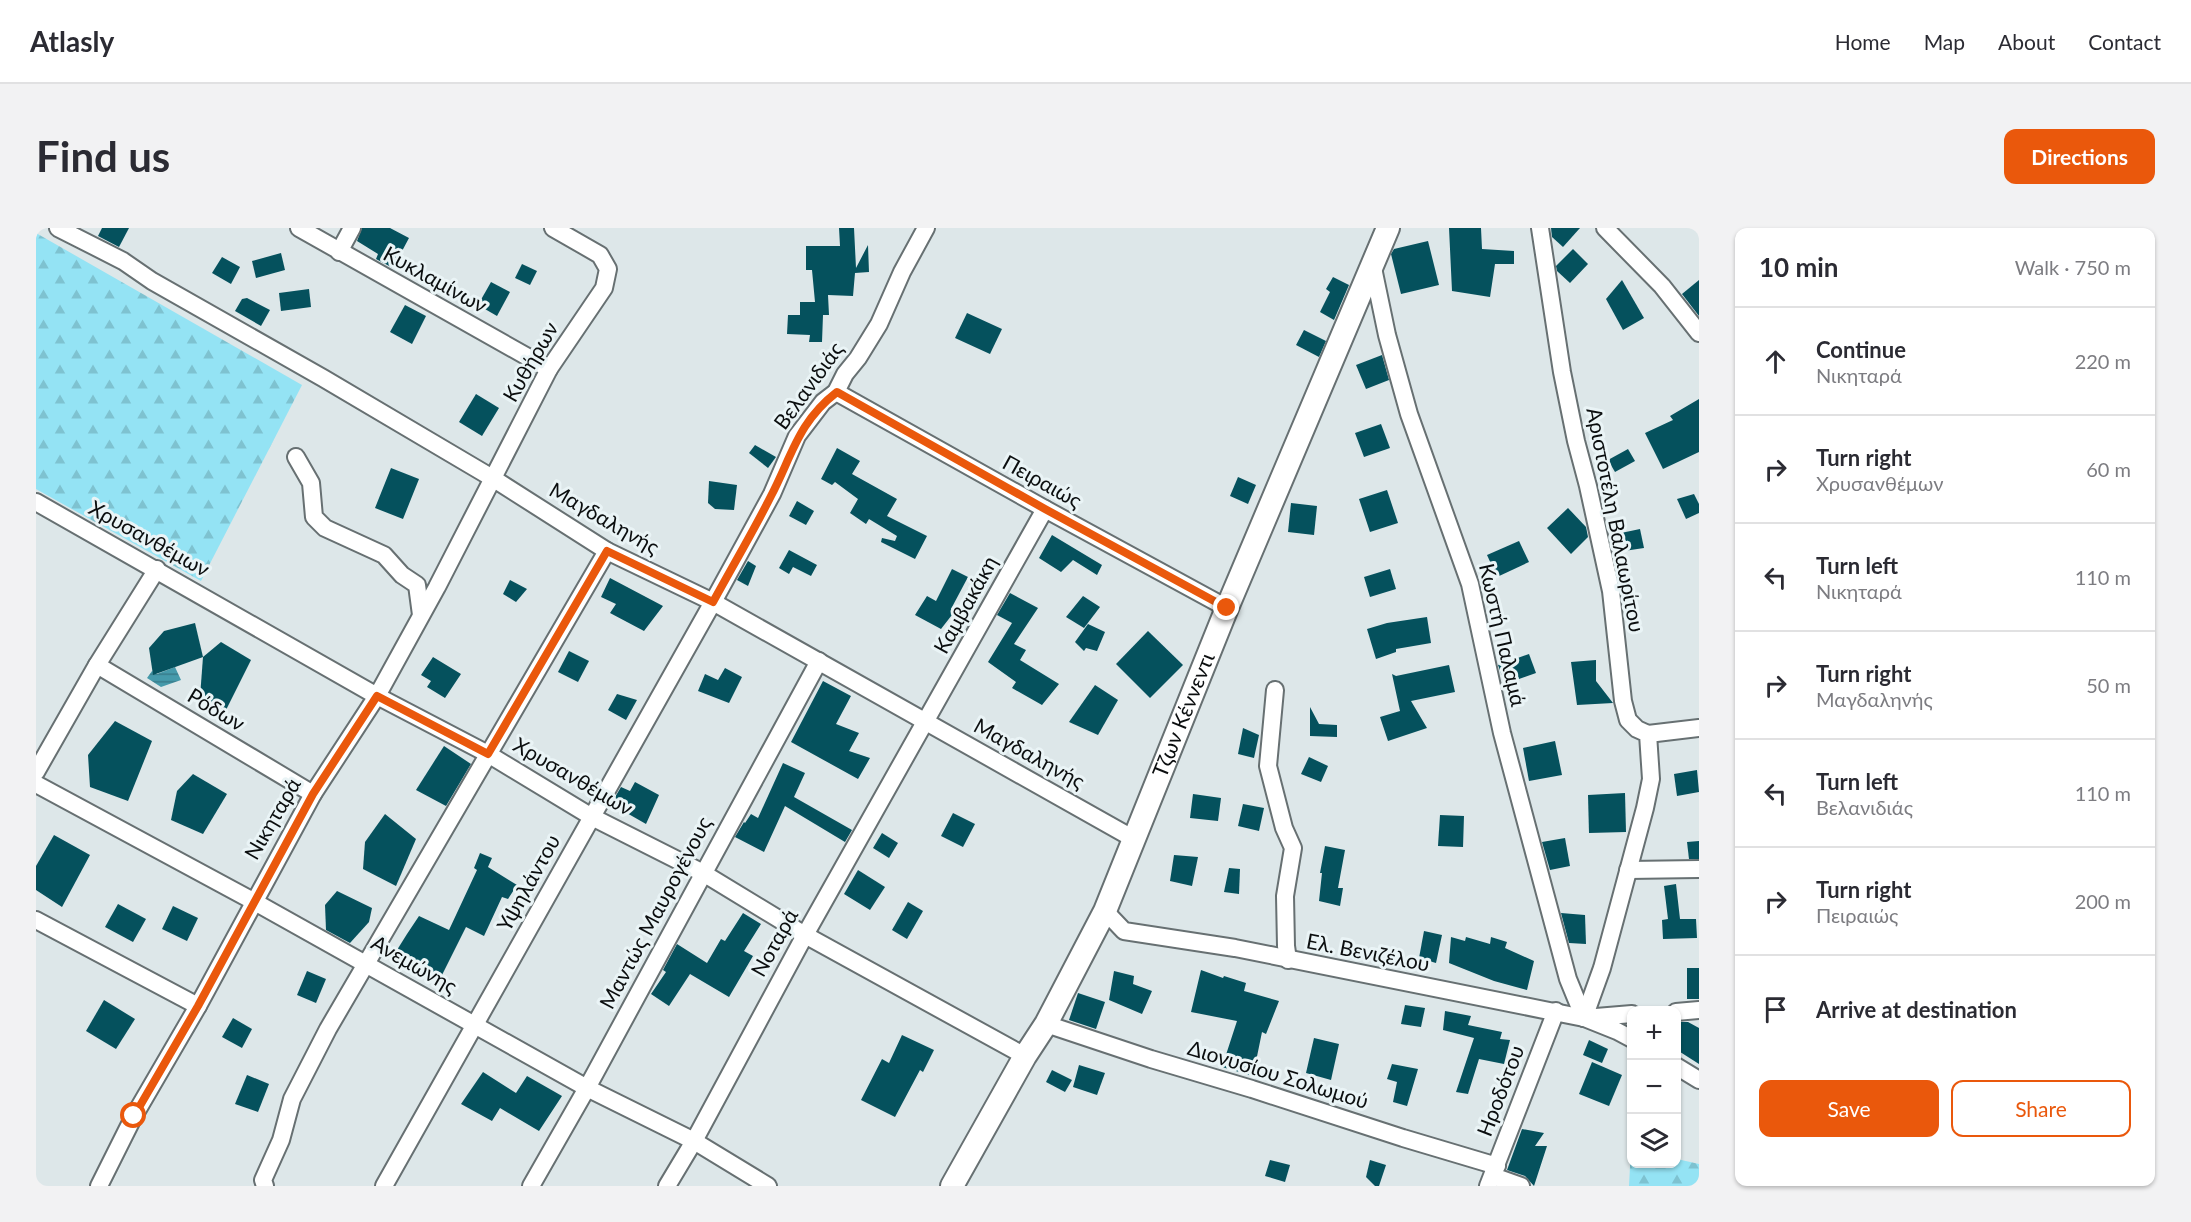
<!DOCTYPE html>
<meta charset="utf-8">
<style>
:root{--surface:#fff;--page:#f2f2f3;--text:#2b2b33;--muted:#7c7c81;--line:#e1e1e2;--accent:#ea580c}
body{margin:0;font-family:Lato,sans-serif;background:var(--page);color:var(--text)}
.controls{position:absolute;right:18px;bottom:18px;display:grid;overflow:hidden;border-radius:12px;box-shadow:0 2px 4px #0004}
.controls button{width:54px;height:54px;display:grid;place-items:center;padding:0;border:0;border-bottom:2px solid var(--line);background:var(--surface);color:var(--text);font:30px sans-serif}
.stop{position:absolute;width:18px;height:18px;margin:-14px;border:4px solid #ea580c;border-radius:50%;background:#fff}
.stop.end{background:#ea580c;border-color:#fff;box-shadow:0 2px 6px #0008}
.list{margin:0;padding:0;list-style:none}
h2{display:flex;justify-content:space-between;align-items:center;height:78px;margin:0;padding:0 24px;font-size:26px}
h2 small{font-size:20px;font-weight:400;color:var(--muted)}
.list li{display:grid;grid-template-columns:39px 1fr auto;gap:18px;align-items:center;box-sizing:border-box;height:108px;padding:0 24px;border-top:2px solid var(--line)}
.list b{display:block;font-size:22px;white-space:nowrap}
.list p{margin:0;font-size:20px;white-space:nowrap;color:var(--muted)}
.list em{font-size:20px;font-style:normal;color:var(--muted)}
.actions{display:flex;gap:12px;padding:18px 24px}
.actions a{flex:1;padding:14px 0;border:2px solid var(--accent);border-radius:12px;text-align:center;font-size:21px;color:var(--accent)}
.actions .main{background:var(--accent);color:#fff}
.icon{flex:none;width:33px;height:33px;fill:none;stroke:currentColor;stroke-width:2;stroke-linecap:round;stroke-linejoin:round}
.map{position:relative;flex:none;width:1663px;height:958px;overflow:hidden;border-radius:12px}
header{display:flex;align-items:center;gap:36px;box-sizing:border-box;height:84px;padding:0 30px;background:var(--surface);border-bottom:2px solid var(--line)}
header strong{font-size:28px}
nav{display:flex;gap:33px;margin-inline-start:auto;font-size:21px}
.intro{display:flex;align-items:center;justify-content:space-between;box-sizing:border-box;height:144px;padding:0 36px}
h1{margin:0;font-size:42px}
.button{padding:15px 27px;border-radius:12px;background:var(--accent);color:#fff;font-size:21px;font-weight:700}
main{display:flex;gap:36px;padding:0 36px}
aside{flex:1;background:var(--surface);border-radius:12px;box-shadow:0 2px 4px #0004}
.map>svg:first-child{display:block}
.forest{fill:url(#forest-firs)}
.water{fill:url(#water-rules)}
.building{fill:#05515d}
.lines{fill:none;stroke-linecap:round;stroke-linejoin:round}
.street-casing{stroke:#677072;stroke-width:20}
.secondary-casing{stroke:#677072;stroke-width:26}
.street{stroke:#fff;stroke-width:16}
.secondary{stroke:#fff;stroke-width:22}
.route{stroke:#ea580c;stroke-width:8}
.labels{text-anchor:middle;stroke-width:6;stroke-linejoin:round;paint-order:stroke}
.street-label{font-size:21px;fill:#0b0e0f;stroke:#eaf4f6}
</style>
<header>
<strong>Atlasly</strong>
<nav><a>Home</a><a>Map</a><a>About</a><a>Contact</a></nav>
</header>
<div class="intro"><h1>Find us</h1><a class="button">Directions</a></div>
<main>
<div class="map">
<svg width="1663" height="958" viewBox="0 0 1663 958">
<defs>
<pattern id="forest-firs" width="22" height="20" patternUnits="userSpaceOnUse" patternTransform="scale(1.5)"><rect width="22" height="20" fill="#94e3f4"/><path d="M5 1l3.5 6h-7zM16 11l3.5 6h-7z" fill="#7ec2d0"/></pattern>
<pattern id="water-rules" width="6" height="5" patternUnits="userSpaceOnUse" patternTransform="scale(1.5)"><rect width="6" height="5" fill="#459aab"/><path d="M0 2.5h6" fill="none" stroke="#387c8a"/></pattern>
</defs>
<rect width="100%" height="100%" fill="#dde7e9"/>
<g class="forest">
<polygon points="0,5 266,157 165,353 0,261"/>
<polygon points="1595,919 1596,936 1640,936 1641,931 1663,936 1663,958 1593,958"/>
</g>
<polygon class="water" points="139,439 145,452 125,459 111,450 116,443 121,446"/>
<g class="building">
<polygon points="66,0 93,0 83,19 62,8"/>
<polygon points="326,0 354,0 373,10 357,40 340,31 342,26 321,13"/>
<polygon points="803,0 818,0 820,40 832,17 833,44 819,45 817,68 792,67 793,87 787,87 786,114 773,114 774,107 751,106 752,87 764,87 764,74 779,74 776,42 770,42 770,18 804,18"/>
<polygon points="1413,0 1445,0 1446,21 1478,23 1478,36 1459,36 1454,69 1416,63"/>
<polygon points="1515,0 1544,0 1527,19 1516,9"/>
<polygon points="1392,13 1403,57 1365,66 1355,26 1358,21"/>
<polygon points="1537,21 1552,36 1534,55 1521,43 1520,38"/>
<polygon points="245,25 249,42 220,50 216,33"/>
<polygon points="186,29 204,39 195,56 176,45"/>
<polygon points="486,36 501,43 494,57 479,50"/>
<polygon points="1297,49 1313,57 1298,92 1284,84 1294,64 1290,61"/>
<polygon points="1586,52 1608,90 1587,102 1570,71"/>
<polygon points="1663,52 1663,88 1646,66"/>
<polygon points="455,54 474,64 461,88 442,77"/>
<polygon points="273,61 275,79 245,83 243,65"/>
<polygon points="211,70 234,82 225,98 199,83 206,71"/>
<polygon points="369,77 390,88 376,116 354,104"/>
<polygon points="931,85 966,101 954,126 919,110"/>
<polygon points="1268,102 1290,113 1283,129 1260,117"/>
<polygon points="1346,127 1353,152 1330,161 1320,137"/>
<polygon points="440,166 463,180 446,208 423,194"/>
<polygon points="1663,171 1663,224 1627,241 1609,205 1637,192 1634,188"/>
<polygon points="1345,196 1354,220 1328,229 1319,205"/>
<polygon points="719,217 740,229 732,240 713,225"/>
<polygon points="801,220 824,233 816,246 861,271 851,288 891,308 879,331 845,314 846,310 859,313 861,308 833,291 830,296 814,285 822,271 799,254 796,257 785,251"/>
<polygon points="1592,221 1599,233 1579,244 1572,232"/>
<polygon points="355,240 383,251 367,291 339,280"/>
<polygon points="1202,249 1220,257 1212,276 1194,268"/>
<polygon points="673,253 701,257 698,282 679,281 672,275"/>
<polygon points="1351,262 1362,295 1334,304 1323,271"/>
<polygon points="1658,266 1663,276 1663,285 1650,291 1641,271"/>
<polygon points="761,273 778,283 770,297 753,288"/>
<polygon points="1255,275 1281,278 1278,307 1252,304"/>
<polygon points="1532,280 1550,299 1552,309 1535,326 1511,300"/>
<polygon points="1604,301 1608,320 1588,323 1585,305"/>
<polygon points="1016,307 1066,337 1061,347 1037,332 1025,344 1003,330"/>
<polygon points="1483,313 1493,334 1461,349 1451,327"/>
<polygon points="753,322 781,337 775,348 757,339 753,346 743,340"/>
<polygon points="712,333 720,338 712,358 701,352"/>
<polygon points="916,341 932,349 915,381 919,383 905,401 879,387 891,368 900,373"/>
<polygon points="1354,341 1360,361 1334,369 1328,349"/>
<polygon points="574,350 627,378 608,403 574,385 580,376 565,369"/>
<polygon points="474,352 491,361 480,374 467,366"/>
<polygon points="974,365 1002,380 978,416 990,422 984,432 1023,456 1006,477 976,460 980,454 952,434 976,395 961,387"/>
<polygon points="1047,368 1064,379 1048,400 1030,389"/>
<polygon points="1391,389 1395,415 1360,421 1360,424 1340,431 1331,401 1351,395"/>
<polygon points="159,395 167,429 117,447 113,420 128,403"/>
<polygon points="1052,396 1069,404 1061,423 1050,420 1048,423 1039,414"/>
<polygon points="1112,403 1147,437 1114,470 1080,436"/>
<polygon points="185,414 215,432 189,484 164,469 167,429"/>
<polygon points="533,423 553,433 542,454 522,444"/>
<polygon points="1493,426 1500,445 1469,456 1462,437"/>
<polygon points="397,429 425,446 409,470 391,459 395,453 385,447"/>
<polygon points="1560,432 1560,453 1577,475 1541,477 1535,434"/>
<polygon points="1413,437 1419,464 1375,473 1391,500 1352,513 1344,489 1364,483 1356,446 1360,448"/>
<polygon points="689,440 706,449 693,475 662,463 669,446 682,452"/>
<polygon points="787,453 815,468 800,496 823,505 813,523 834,530 822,551 755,514"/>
<polygon points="1059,457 1082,472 1062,507 1033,494"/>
<polygon points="581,466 601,472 590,492 572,482"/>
<polygon points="1274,479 1283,496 1301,497 1301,509 1274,508"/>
<polygon points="79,493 116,513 92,573 54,559 52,527"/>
<polygon points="1207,500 1223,507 1218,530 1202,526"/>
<polygon points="1519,513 1526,547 1493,553 1487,520"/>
<polygon points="408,518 435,536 410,578 380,562"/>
<polygon points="1273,529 1292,538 1285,554 1265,546"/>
<polygon points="747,535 769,545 758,569 816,602 809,614 749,578 728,624 699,609 708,594 709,595 715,586 722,590"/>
<polygon points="1661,542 1663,564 1641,568 1638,546"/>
<polygon points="157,546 191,566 167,606 135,592 141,563"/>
<polygon points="599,554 623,567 610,596 575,576 585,559 594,563"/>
<polygon points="1589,565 1590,604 1553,605 1552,567"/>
<polygon points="1157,566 1185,570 1182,593 1154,590"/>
<polygon points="1207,576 1228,580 1223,603 1202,598"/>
<polygon points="917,585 939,596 927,619 905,608"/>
<polygon points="349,586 380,611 360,658 327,641 329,614"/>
<polygon points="1404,587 1428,588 1427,619 1402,618"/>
<polygon points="846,605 862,615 853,630 837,620"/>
<polygon points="18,607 54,627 26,679 0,662 0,638"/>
<polygon points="1529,610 1534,638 1514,642 1506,614"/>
<polygon points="1663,613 1663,631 1653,631 1651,614"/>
<polygon points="1289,618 1309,622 1302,660 1307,660 1304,678 1283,673 1286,645 1284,645"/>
<polygon points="444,625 456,630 452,639 481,657 472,671 466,669 448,708 430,699 405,749 371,736 361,722 371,706 383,688 413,702 441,642 438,640"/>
<polygon points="1138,627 1162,629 1156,658 1134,653"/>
<polygon points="1193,640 1204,641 1203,666 1188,664"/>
<polygon points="822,642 849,659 834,682 808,666"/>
<polygon points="1640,656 1644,691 1660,691 1661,710 1627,711 1626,692 1632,691 1628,658"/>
<polygon points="301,663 336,680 333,694 314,715 290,702 289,677"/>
<polygon points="872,674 887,683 871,711 856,702"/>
<polygon points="82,676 110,691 97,714 69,699"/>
<polygon points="137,678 162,690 151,713 126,701"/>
<polygon points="707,685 725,696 708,723 717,728 693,769 654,746 633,778 615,766 630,744 627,742 641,716 671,735 685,711 689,713"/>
<polygon points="1525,685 1549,687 1550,716 1533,715"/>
<polygon points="1388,703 1406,707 1400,735 1383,730"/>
<polygon points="1415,709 1429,713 1430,709 1454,716 1455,709 1471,714 1469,720 1498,733 1491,762 1458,753 1413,735"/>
<rect x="1651" y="740" width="12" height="31"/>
<polygon points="1165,742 1187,750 1188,748 1210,755 1208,763 1243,773 1230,806 1226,804 1217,848 1186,839 1201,793 1155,784"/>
<polygon points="271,743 290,751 280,775 261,767"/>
<polygon points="1078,743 1098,748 1097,756 1116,763 1106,786 1073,772"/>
<polygon points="1042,765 1069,774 1060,801 1033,792"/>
<polygon points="68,772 99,791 80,821 50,803"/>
<polygon points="1369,777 1389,780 1385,799 1365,796"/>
<polygon points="1409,783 1435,788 1432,797 1466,804 1464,811 1474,812 1468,836 1443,831 1432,866 1420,864 1438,810 1407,802"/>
<polygon points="197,790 216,801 206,820 186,809"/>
<polygon points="1641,794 1652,794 1663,800 1663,836 1641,822"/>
<polygon points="866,807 898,822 887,844 884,842 859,889 825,872 846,831 853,835"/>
<polygon points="1278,810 1303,816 1295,852 1270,845"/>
<polygon points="1553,812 1572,821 1566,835 1547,827"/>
<polygon points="1556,834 1586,847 1573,878 1543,866"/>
<polygon points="1356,836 1382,841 1371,878 1357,874 1361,854 1351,851"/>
<polygon points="1043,837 1069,845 1061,867 1037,859"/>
<polygon points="1016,842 1036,852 1029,864 1010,854"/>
<polygon points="447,844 480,865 491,848 526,868 503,903 464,880 456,893 425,876"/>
<polygon points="211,847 233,856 222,884 199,876"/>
<polygon points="1486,901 1508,905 1499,918 1511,918 1498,958 1489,948 1471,942"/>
<polygon points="1234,932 1254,937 1249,954 1229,948"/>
<polygon points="1334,932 1350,937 1343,958 1339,958 1330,949"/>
</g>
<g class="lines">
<g class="street-casing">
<g id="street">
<polyline points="22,0 87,33 116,53 287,150 458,251 571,323 677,374 1098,611"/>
<polyline points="263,0 513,141"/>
<polyline points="1504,0 1526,144 1540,213 1552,258 1575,363 1587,473 1592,492 1601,501 1612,506 1615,551 1609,580 1566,740 1548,790"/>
<polyline points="1569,0 1626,58 1663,105"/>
<polyline points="303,24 316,0"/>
<polyline points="1336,35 1351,107 1373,186 1434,356 1466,505 1532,751 1548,790"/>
<polyline points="800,164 1009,281 1191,380"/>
<polyline points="260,229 275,255 278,289 289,300 348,327 366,347 381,357 385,387"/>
<polyline points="0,274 341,468 452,526 556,589 667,645 769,707 989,828"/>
<polyline points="61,437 277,566"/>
<polyline points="1239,462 1232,538 1248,600 1257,620 1249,668 1250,718 1252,732"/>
<polyline points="1612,506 1663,500"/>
<polyline points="0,544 61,437 121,341"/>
<polyline points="0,556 217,673 551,860 658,913 732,958"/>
<polyline points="1592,642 1663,641"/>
<polyline points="1069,683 1088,703 1199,720 1548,790 1596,786"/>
<polyline points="0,692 162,778"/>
<polyline points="1640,784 1663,782"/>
<polyline points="1551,791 1581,803 1596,811"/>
<polyline points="1010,796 1115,831 1216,861 1367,910 1461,938"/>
<polyline points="1640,838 1663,852"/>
<polyline points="1457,948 1485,958"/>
<polyline points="63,958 98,888 162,778 277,566 341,468 401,359 513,141 568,60 572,41 564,27 517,0"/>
<polyline points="229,958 227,952 245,912 256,871 292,801 571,323"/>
<polyline points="348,958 677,374 736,266 761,208 787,174 800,164 809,146 822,130 843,96 866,44 890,0"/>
<polyline points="495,958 551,860 783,433"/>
<polyline points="631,958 658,913 769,707 1009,281"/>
<polyline points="1452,958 1520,783"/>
</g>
</g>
<g class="secondary-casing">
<g id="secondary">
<path id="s1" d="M916,958L989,828L1010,796L1069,683L1191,380L1352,0"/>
</g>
</g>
<use href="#street" class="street"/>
<use href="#secondary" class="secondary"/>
</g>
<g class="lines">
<path class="route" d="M98,888L162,778L277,566L341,468L452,526L571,323L677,374C696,339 717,304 735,268C756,228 762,194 801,164L1009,281L1191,380"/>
</g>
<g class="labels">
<g class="street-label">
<text transform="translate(399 52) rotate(29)" y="7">Κυκλαμίνων</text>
<text transform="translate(495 134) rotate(-60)" y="7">Κυθήρων</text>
<text transform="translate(773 158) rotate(-54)" y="7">Βελανιδιάς</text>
<text transform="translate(1006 254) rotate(29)" y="7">Πειραιώς</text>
<text transform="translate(568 291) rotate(30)" y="7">Μαγδαληνής</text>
<text transform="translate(1579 292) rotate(79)" y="7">Αριστοτέλη Βαλαωρίτου</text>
<text transform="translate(113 311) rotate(29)" y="7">Χρυσανθέμων</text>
<text transform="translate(930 377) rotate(-61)" y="7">Καμβακάκη</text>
<text transform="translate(1466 407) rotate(77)" y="7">Κωστή Παλαμά</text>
<text transform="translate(180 482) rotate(31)" y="7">Ρόδων</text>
<text dy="7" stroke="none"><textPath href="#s1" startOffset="526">Τζων Κέννεντι</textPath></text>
<text transform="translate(993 526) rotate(29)" y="7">Μαγδαληνής</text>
<text transform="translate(537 549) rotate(30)" y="7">Χρυσανθέμων</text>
<text transform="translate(237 591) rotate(-60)" y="7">Νικηταρά</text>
<text transform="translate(493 655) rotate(-61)" y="7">Υψηλάντου</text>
<text transform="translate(620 685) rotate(-62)" y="7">Μαντώς Μαυρογένους</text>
<text transform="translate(739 715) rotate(-61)" y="7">Νοταρά</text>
<text transform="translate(1332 725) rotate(11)" y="7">Ελ. Βενιζέλου</text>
<text transform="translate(378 737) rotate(30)" y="7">Ανεμώνης</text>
<text transform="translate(1242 847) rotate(17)" y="7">Διονυσίου Σολωμού</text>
<text transform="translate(1465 863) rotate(-69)" y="7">Ηροδότου</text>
</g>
</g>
</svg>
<div class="controls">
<button>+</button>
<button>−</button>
<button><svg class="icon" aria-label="layers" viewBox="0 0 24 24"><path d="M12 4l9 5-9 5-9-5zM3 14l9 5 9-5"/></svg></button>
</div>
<div class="stop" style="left:98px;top:888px"></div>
<div class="stop end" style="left:1191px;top:380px"></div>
</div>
<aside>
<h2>10 min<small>Walk · 750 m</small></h2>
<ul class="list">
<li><svg class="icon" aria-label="ahead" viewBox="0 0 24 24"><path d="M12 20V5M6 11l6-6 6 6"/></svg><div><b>Continue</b><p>Νικηταρά</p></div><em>220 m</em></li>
<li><svg class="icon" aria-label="right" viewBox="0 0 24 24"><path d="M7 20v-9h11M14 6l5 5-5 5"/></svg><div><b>Turn right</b><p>Χρυσανθέμων</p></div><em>60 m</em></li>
<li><svg class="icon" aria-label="left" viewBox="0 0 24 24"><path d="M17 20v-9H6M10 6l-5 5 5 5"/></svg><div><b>Turn left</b><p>Νικηταρά</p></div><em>110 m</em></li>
<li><svg class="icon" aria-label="right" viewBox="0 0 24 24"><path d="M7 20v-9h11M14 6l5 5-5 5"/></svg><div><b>Turn right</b><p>Μαγδαληνής</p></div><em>50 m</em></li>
<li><svg class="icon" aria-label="left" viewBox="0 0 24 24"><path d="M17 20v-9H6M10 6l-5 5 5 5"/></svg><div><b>Turn left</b><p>Βελανιδιάς</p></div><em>110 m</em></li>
<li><svg class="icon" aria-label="right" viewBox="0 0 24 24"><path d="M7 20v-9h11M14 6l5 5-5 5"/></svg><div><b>Turn right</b><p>Πειραιώς</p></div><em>200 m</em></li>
<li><svg class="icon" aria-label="arrive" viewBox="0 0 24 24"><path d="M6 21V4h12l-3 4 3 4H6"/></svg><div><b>Arrive at destination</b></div></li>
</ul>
<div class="actions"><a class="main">Save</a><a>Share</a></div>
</aside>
</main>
